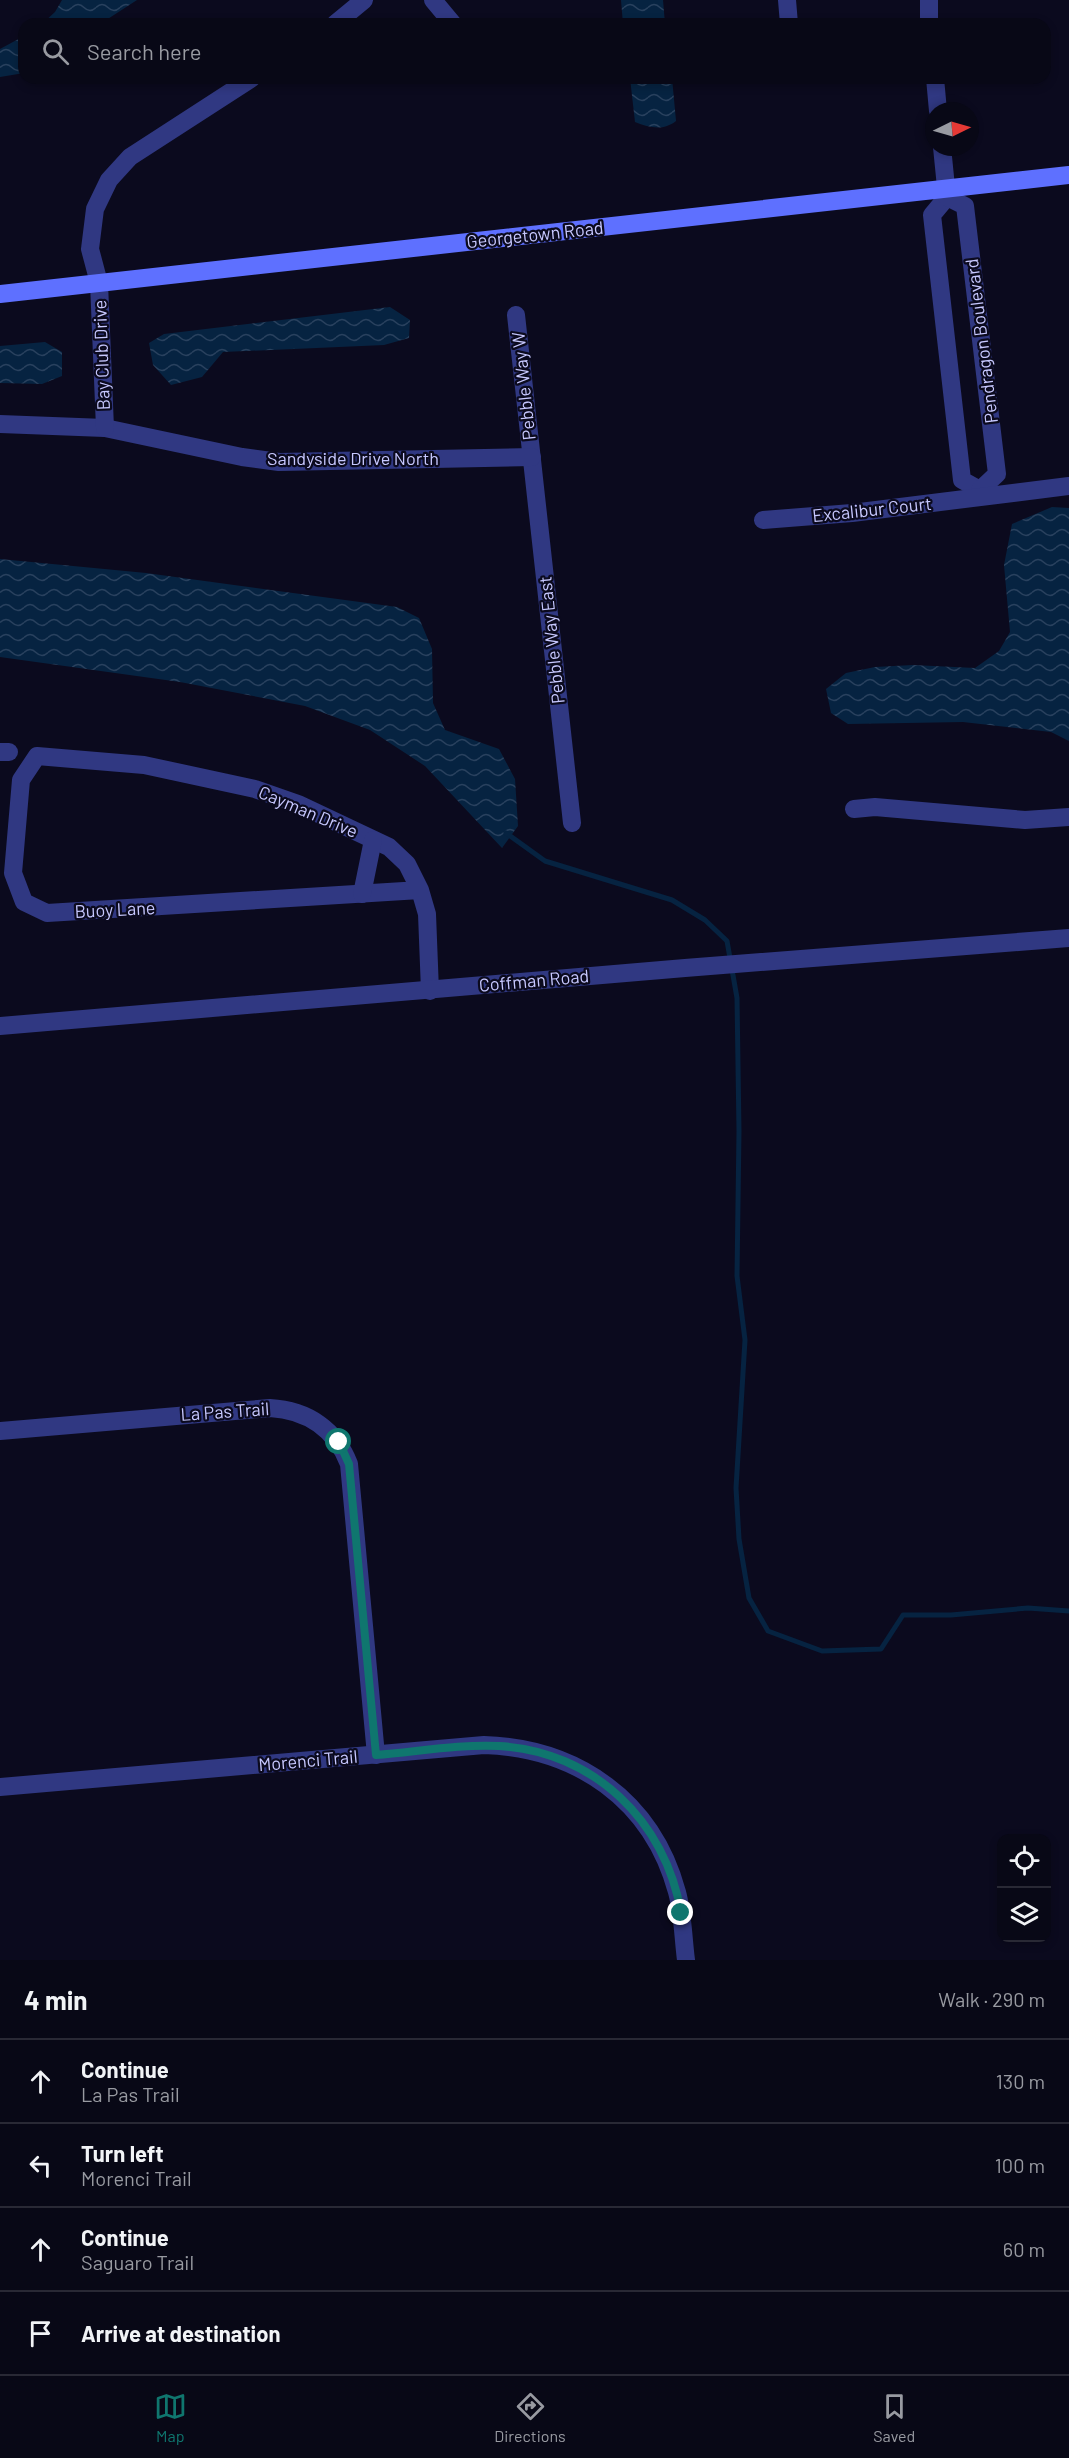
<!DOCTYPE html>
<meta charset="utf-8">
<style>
:root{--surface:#080816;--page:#161623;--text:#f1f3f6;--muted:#989aa1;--line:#292935;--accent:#0f766e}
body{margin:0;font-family:Barlow,sans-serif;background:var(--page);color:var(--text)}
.controls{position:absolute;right:18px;bottom:18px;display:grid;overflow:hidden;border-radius:12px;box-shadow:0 3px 9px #0003}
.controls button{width:54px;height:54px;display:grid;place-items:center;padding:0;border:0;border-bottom:2px solid var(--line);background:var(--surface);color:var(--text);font:30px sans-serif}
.compass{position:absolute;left:925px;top:102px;width:54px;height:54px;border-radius:50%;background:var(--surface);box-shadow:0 3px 9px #0003;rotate:85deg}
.stop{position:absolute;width:18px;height:18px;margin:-14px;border:4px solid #0f766e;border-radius:50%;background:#fff}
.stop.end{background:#0f766e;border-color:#fff;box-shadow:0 2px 6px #0008}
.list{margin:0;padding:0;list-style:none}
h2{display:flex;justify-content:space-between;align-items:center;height:78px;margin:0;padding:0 24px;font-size:26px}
h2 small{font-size:20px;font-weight:400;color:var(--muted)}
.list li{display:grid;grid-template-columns:39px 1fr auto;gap:18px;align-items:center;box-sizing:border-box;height:84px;padding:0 24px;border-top:2px solid var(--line)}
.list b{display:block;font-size:22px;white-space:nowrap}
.list p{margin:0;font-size:20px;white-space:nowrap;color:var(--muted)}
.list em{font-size:20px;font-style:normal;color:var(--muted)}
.icon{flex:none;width:33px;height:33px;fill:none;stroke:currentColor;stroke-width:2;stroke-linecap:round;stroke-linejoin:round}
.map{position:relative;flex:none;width:1069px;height:1960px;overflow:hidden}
.search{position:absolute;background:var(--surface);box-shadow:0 3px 9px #0003;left:18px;right:18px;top:18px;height:66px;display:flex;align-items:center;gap:15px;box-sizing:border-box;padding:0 21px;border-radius:18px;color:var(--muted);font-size:22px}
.sheet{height:414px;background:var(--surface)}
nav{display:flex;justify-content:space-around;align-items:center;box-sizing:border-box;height:84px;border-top:2px solid var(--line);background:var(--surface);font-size:16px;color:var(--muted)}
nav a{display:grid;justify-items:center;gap:3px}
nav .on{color:var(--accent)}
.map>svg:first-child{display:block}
.water{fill:url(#water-waves)}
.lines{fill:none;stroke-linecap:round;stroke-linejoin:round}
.stream{stroke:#062341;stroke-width:5}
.street{stroke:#303882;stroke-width:18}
.secondary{stroke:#5e70ff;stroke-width:18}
.route{stroke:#0f766e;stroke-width:8}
.labels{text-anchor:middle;stroke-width:4.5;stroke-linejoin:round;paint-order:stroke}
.street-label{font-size:18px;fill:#c7c8ff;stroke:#0b0a1e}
</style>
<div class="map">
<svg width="1069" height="1960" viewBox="0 0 1069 1960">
<defs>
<pattern id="water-waves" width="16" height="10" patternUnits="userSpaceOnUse" patternTransform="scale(1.5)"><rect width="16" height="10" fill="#062341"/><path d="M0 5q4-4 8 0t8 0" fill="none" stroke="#29415e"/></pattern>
</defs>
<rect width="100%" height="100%" fill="#0b0a1e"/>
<g class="water">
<polygon points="62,0 137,0 100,24 42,24 55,12"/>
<polygon points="621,0 663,0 665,24 623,24"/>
<polygon points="24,36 24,73 0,77 0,49"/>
<path d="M630,78H672L676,121C663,131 650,128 635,122Z"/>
<polygon points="390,307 410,320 409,338 384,345 223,352 202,377 171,385 153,365 149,343 164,334"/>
<polygon points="45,342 62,352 62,376 42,384 0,383 0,346"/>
<polygon points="1052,507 1069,508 1069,741 1051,732 963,722 848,724 831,713 826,689 846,673 875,667 913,665 975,668 999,651 1010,632 1004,565 1012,524"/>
<polygon points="0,559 146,573 397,607 419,618 432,649 433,703 445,730 499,749 515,779 518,826 502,848 425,766 370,730 305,706 180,682 0,657"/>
</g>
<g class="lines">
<polyline class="stream" points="506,833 545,861 672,900 705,920 727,941 737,998 739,1131 737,1276 745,1340 736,1488 739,1539 749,1598 768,1631 822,1651 881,1649 903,1615 951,1615 1028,1608 1069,1611"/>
<g class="street">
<polyline points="433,0 453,24"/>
<polyline points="787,0 789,24"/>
<polyline points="929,0 929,24"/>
<polyline points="335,24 364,0"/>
<polyline points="935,78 938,111"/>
<polyline points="942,147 947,197 932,215 962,480 980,490"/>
<polyline points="947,197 965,206 997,474 980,490"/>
<polyline points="516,315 572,823"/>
<polyline points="0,424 105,428 242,457 279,462 532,457"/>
<polyline points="105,428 99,283 90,249 95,209 109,180 130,157 252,78"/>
<polyline points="763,520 852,513 1069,486"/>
<polyline points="0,752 9,752"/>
<polyline points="854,809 875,807 1025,820 1069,817"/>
<polyline points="420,890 47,913 24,902 13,873 21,780 37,756 144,765 255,789 298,804 389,847 407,864 420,890 427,914 430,991"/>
<polyline points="362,894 373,840"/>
<polyline points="0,1026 685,968 1069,938"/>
<path d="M0,1431L270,1408C308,1410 336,1430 349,1464L376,1755"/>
<path d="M0,1787L484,1745C577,1748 652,1800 677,1892C683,1914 683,1937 686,1960"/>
</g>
<polyline class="secondary" points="0,294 1069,175"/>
</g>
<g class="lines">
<path class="route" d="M339,1442L349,1464L376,1755C416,1752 459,1744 499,1746C593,1751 666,1821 681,1913"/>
</g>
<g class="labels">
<g class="street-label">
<text transform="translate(535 235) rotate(-6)" y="6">Georgetown Road</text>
<text transform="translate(982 341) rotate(-97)" y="6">Pendragon Boulevard</text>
<text transform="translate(102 355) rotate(-92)" y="6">Bay Club Drive</text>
<text transform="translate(524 386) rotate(-96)" y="6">Pebble Way W</text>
<text x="353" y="465">Sandyside Drive North</text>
<text transform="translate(872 510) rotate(-6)" y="6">Excalibur Court</text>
<text transform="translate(552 640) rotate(-96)" y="6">Pebble Way East</text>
<text transform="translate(308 812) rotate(23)" y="6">Cayman Drive</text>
<text transform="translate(115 910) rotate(-3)" y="6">Buoy Lane</text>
<text transform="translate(534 981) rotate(-5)" y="6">Coffman Road</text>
<text transform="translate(225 1412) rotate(-4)" y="6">La Pas Trail</text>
<text transform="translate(308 1761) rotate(-5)" y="6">Morenci Trail</text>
</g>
</g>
</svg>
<div class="controls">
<button><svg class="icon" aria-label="locate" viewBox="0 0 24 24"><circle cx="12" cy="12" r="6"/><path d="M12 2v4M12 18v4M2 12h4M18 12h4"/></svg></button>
<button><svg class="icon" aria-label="layers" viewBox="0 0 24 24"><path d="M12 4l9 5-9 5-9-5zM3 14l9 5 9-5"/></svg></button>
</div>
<svg class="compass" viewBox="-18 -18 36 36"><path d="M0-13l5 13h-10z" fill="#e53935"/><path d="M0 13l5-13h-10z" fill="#989aa1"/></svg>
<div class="stop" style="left:339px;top:1442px"></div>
<div class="stop end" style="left:681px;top:1913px"></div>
<div class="search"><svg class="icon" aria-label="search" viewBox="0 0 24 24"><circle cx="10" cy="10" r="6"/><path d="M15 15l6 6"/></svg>Search here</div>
</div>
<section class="sheet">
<h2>4 min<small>Walk · 290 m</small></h2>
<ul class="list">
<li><svg class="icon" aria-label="ahead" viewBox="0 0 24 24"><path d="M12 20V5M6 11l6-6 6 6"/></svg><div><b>Continue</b><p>La Pas Trail</p></div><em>130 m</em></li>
<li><svg class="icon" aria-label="left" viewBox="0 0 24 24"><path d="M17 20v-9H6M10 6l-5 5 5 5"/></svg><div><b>Turn left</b><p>Morenci Trail</p></div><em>100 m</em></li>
<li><svg class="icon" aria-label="ahead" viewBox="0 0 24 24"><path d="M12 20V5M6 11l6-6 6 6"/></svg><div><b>Continue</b><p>Saguaro Trail</p></div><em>60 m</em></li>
<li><svg class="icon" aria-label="arrive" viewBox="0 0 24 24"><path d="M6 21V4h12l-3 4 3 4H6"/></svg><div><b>Arrive at destination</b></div></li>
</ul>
</section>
<nav>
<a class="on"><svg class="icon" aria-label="map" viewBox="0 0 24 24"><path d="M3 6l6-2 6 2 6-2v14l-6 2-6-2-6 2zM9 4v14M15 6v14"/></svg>Map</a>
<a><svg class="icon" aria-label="directions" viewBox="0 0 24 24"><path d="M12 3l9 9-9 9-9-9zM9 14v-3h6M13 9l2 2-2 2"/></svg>Directions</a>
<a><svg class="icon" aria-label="saved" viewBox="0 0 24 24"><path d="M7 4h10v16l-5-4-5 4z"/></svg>Saved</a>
</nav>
